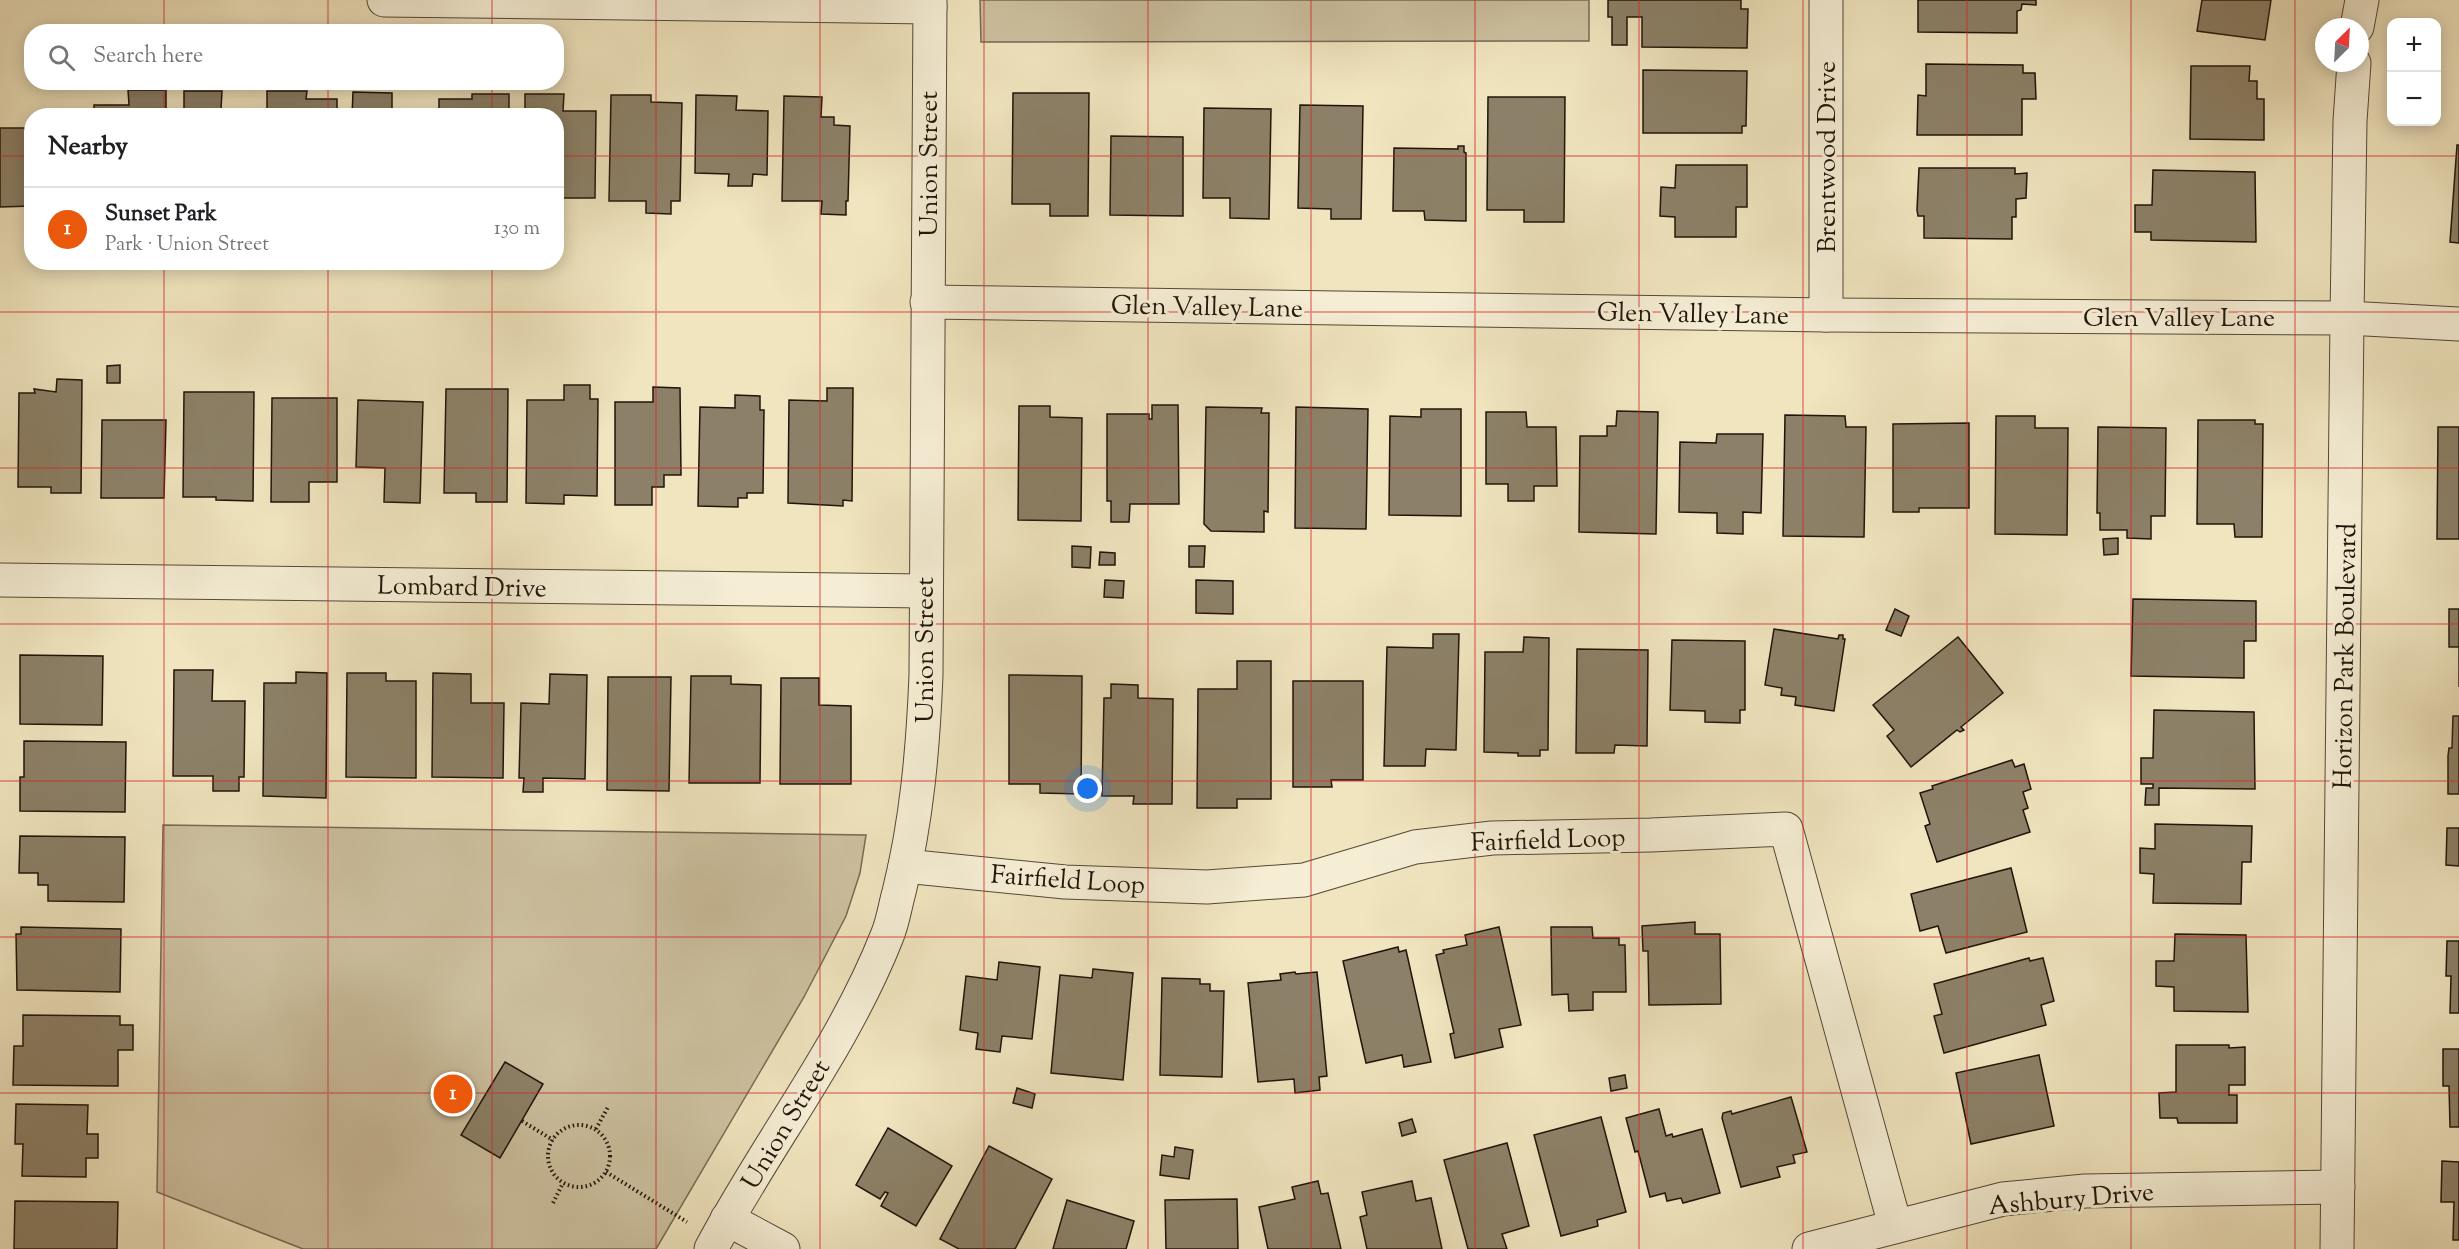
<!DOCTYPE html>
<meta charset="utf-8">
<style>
:root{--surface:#fff;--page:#f2f2f2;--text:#202124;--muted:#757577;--line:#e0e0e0;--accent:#ea580c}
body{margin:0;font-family:"Sorts Mill Goudy",serif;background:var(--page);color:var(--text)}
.controls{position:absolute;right:18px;top:18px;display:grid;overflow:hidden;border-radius:12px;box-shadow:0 3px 15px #0003}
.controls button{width:54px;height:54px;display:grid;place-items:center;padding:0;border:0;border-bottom:2px solid var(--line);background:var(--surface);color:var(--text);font:30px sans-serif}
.compass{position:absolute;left:2315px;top:18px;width:54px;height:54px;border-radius:50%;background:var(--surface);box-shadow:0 3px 15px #0003;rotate:24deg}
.you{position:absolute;left:1088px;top:789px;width:21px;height:21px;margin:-15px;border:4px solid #fff;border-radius:50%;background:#1a73e8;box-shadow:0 0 0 9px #1a73e833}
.badge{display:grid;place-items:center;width:39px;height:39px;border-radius:50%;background:var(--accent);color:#fff;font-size:20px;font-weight:700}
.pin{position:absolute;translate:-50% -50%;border:3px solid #fff;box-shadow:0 2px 6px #0006}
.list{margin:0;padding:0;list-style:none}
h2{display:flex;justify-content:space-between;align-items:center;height:78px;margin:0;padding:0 24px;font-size:26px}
h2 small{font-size:20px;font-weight:400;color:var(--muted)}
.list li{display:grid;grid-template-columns:39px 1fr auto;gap:18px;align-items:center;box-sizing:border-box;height:84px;padding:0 24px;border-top:2px solid var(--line)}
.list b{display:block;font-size:22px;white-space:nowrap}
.list p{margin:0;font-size:20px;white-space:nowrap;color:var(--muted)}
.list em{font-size:20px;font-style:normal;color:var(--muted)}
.icon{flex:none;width:33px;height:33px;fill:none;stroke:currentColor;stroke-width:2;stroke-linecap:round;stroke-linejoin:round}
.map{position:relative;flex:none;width:2459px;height:1249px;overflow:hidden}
.search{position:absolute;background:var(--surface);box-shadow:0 3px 15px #0003;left:24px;top:24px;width:540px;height:66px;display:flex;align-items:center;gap:15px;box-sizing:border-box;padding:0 21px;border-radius:24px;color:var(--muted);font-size:22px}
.panel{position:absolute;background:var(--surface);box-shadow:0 3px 15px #0003;left:24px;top:108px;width:540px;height:162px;border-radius:24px}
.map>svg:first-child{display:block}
.green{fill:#cdc1a0;stroke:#766a55;stroke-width:1.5}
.building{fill:#8c8168;stroke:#20140a;stroke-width:1.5}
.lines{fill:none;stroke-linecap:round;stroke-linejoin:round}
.minor-casing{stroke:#544837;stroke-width:35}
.path{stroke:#20140a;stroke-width:4;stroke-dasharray:1.5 3;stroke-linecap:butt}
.minor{stroke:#f5eed5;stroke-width:33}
.grid{fill:none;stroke:#d62828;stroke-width:1.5;stroke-opacity:0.55}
.labels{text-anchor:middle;stroke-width:6;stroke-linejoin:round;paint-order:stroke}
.street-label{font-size:26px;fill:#20140a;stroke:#f5eed5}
</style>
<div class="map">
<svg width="2459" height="1249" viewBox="0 0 2459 1249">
<rect width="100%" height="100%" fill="#f0e5bf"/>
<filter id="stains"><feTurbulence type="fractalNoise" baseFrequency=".00333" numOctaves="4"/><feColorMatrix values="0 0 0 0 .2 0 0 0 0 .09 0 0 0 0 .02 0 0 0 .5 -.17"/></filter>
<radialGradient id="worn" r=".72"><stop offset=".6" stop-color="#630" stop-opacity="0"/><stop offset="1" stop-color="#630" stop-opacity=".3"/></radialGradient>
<g class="green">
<polygon points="980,0 1589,0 1589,41 981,42"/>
<polygon points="163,825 866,835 860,873 846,916 804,997 656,1249 303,1249 157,1192"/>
</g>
<g class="building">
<polygon points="1608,0 1741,0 1741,9 1748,9 1747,48 1642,47 1642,17 1627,17 1627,45 1612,45 1612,17 1608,17"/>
<polygon points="1918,0 2036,0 2036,5 2022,4 2021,10 2017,11 2017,33 1918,32"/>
<polygon points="2202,0 2271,0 2265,40 2197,31"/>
<polygon points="1926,64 2023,65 2023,73 2035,73 2036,99 2022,99 2022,135 1917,135 1918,95 1926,96"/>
<polygon points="2191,66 2250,66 2249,81 2257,81 2257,99 2264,99 2264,140 2190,139"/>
<polygon points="1643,70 1747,71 1746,126 1742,126 1742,133 1643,133"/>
<polygon points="128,90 166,90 166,116 94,116 94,105 129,105"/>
<polygon points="184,91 222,91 221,109 233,110 233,116 184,116"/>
<polygon points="267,91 307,91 306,99 337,99 337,116 267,116"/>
<polygon points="353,92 392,93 392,116 352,116"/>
<polygon points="1013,93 1089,93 1088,216 1050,216 1050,204 1012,204"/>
<polygon points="472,94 509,94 509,116 439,116 439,99 472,99"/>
<polygon points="525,94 564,94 563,111 596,111 595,198 556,198 556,116 525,116"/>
<polygon points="611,95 651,95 651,102 682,103 680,201 671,201 671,214 646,213 646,201 609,201"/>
<polygon points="696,95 737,96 736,110 768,111 767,175 753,174 752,186 728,186 729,174 695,173"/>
<polygon points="784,96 822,97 821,117 834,117 834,125 850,126 848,201 846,201 846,215 821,214 822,201 782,201"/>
<polygon points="1488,97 1565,97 1564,222 1524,222 1524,210 1487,210"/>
<polygon points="1300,105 1363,106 1361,219 1331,219 1331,209 1298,208"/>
<polygon points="1204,108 1271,109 1269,219 1230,218 1230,198 1203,198"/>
<polygon points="0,128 27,128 28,142 32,142 32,206 0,207"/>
<polygon points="1111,136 1183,137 1183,216 1110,215"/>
<polygon points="2457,145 2459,145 2459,243 2450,242"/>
<polygon points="1458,146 1464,146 1464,152 1466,153 1466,221 1425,220 1424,211 1393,211 1394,148 1458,149"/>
<polygon points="1676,165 1747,165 1747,207 1736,207 1736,237 1675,237 1675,217 1660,216 1661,187 1675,188"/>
<polygon points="1919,168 2015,168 2015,174 2027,173 2026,198 2016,199 2016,217 2012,217 2012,239 1924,238 1924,216 1918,216 1917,210"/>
<polygon points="2153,170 2255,172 2256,242 2151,240 2151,232 2135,232 2135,205 2152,205"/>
<polygon points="120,365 120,383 107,383 107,366"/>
<polygon points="57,379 82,380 81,493 51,493 51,487 18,487 19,393 35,393 34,389 56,392"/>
<polygon points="564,385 590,385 590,399 598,399 597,496 564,495 564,504 526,503 527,400 564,400"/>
<polygon points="653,387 680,388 681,475 664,475 664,487 652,487 652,505 615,505 615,402 653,402"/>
<polygon points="827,388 853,388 852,501 843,500 843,506 788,503 789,400 827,401"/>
<polygon points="446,389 508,389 507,502 476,502 476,493 444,493"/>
<polygon points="184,392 254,392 253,501 216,500 216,497 183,497"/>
<polygon points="735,395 760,396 760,410 764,410 763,493 747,493 747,498 738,498 738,507 698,506 700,407 735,408"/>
<polygon points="272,398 337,398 337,482 309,482 309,502 271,502"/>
<polygon points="358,400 423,402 420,503 384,502 385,468 356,467"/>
<polygon points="1152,405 1178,405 1179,504 1130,504 1129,522 1111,522 1111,501 1107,501 1107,414 1149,414 1149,419 1152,419"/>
<polygon points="1019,406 1050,406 1050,417 1082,418 1081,521 1018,520"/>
<polygon points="1206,407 1262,408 1261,413 1269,413 1268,512 1264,511 1264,532 1211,531 1204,524"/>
<polygon points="1296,407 1368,409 1366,529 1295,528"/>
<polygon points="1421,409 1461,409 1461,516 1389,515 1390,416 1421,417"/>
<polygon points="1617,411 1658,412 1656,534 1579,532 1580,436 1607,436 1607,426 1616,426"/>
<polygon points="1486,412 1526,412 1527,427 1556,427 1557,486 1534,486 1534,501 1508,501 1508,484 1486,484"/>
<polygon points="1785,415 1845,416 1846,427 1866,427 1864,537 1783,536"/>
<polygon points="1996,416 2035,416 2035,428 2068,428 2067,535 1995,534"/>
<polygon points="102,420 166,420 164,498 101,498"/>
<polygon points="2198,420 2255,420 2255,424 2263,424 2262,537 2235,537 2234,524 2197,524"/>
<polygon points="1969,423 1969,508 1919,508 1919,512 1893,512 1893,424"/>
<polygon points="2098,427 2166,428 2165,516 2151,516 2151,539 2127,538 2127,530 2100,530 2100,513 2097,513"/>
<polygon points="2438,427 2459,427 2459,539 2437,539"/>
<polygon points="1717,434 1763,434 1761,513 1743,512 1743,534 1717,533 1717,513 1679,512 1680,442 1716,443"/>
<polygon points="2118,538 2118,554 2104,555 2103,539"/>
<polygon points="1072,546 1091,547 1090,568 1072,567"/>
<polygon points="1189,546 1205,546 1204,567 1189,567"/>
<polygon points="1100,552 1115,553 1115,565 1099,565"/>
<polygon points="1105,580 1124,581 1123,598 1104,597"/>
<polygon points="1196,580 1233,581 1233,614 1196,613"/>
<polygon points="2133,599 2256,601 2256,641 2244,641 2244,678 2131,676"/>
<polygon points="1895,609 1909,616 1901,636 1886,630"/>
<polygon points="2449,609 2459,609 2459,687 2459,647 2449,647"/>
<polygon points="1774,629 1838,639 1839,635 1843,635 1843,639 1845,639 1834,711 1795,705 1796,697 1781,695 1782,688 1765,685"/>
<polygon points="1433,634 1459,634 1456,750 1426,749 1425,766 1384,766 1387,647 1433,648"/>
<polygon points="1524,637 1549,638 1548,750 1540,750 1540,756 1518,756 1518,753 1484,752 1485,652 1523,652"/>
<polygon points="1958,637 2003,693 1961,727 1964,730 1960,732 1957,730 1911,767 1887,736 1894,730 1873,705"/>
<polygon points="1672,640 1745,641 1745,710 1740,710 1740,723 1705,722 1705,711 1670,710"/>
<polygon points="1577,649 1648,650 1647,746 1615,745 1614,753 1576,753"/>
<polygon points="20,655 103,656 102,725 20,724"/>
<polygon points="1237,661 1271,661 1271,799 1237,799 1237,808 1197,808 1198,689 1237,689"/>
<polygon points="174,670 213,670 212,701 245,701 244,777 239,777 239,791 213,791 213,776 173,776"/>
<polygon points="296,672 327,673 326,798 263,796 264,683 296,683"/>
<polygon points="347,673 386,673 386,681 416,681 416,778 346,777"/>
<polygon points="433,673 471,674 471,703 504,703 503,778 432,777"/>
<polygon points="550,674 587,675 585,779 543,778 543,792 523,792 524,778 519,778 521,703 549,704"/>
<polygon points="1009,675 1082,676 1081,794 1040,793 1040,784 1009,784"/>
<polygon points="691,676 731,676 731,684 761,685 760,783 689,783"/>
<polygon points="608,677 671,677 669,791 607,790"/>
<polygon points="781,678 819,678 819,705 851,706 851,784 780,784"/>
<polygon points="1293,681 1363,681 1363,780 1331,780 1332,787 1293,787"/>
<polygon points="1111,684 1138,685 1138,698 1173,699 1172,804 1133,804 1134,796 1102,796 1104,698 1111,698"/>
<polygon points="2154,710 2254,712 2255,789 2159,788 2159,805 2145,805 2146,788 2153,788 2153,784 2141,784 2141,758 2153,758"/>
<polygon points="2453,716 2459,716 2459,794 2448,794 2448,756 2449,748 2452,748"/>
<polygon points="24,741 126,742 125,812 20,811 20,777 24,777"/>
<polygon points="2012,760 2015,767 2024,764 2031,789 2023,792 2028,808 2023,810 2030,832 1937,862 1925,826 1930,824 1920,793 1933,789 1932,786"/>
<polygon points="2155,824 2252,826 2251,862 2242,862 2241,904 2153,903 2154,874 2140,873 2140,848 2155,849"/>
<polygon points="2447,828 2459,828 2459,866 2446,865"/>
<polygon points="20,836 125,837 124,902 48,901 48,885 38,885 38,873 19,873"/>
<polygon points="2011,868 2027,932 1946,953 1938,926 1920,931 1911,894"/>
<polygon points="1695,922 1695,934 1720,934 1721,1004 1649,1005 1648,951 1643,951 1642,926"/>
<polygon points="21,927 121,929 120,992 17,990 16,934 21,934"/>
<polygon points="1499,927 1521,1025 1499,1029 1503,1047 1455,1058 1450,1034 1454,1033 1436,955 1444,953 1443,950 1467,945 1465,935"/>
<polygon points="1551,927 1592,927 1593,938 1619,938 1619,945 1625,945 1626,992 1593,992 1593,1010 1569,1011 1568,994 1552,995"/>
<polygon points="2175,934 2246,935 2248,1012 2174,1011 2174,987 2156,986 2156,961 2174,961"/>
<polygon points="2447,941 2459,941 2459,1013 2450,1013 2451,976 2446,976"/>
<polygon points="1398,947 1399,952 1406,950 1431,1062 1404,1067 1402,1055 1366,1063 1343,961"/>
<polygon points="2029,958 2030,961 2043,958 2054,1001 2041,1005 2046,1025 1944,1053 1934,1016 1942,1014 1934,984"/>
<polygon points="999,962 1040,967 1032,1039 1002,1036 1000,1052 976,1049 978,1033 960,1030 966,976 997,980"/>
<polygon points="1093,969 1133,973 1123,1080 1051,1073 1060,975 1092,978"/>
<polygon points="1295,972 1296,974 1317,972 1327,1076 1319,1077 1320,1090 1295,1093 1294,1079 1258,1082 1248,983 1281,980 1280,974"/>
<polygon points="1162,978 1200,979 1200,984 1210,984 1210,991 1224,991 1222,1077 1160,1075"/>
<polygon points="23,1015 120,1016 120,1025 133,1025 133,1050 118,1050 118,1086 13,1085 14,1046 23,1046"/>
<polygon points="2176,1045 2229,1045 2229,1048 2245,1047 2245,1085 2229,1085 2229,1095 2237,1095 2237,1123 2178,1123 2177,1118 2160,1118 2159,1093 2176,1092"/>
<polygon points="2443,1049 2459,1049 2459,1127 2450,1127 2449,1086 2443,1086"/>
<polygon points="2039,1055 2054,1126 1971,1144 1956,1073"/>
<polygon points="505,1062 543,1084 500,1158 461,1135"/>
<polygon points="1625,1075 1627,1088 1611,1091 1609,1078"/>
<polygon points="1017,1088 1035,1094 1032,1108 1013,1103"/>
<polygon points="1791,1097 1807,1152 1793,1155 1795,1163 1777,1167 1780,1177 1741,1187 1722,1118 1723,1113 1731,1111 1732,1114"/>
<polygon points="16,1104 88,1105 87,1134 98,1134 98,1158 86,1158 86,1177 22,1176 23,1144 15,1144"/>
<polygon points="1659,1109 1666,1136 1672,1134 1673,1137 1702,1129 1720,1193 1683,1203 1681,1198 1667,1201 1665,1193 1650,1197 1638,1151 1635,1152 1626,1118"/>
<polygon points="1601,1117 1626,1212 1597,1220 1598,1226 1561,1236 1534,1135"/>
<polygon points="1412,1119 1416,1132 1402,1136 1399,1123"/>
<polygon points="888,1128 952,1166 916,1226 881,1206 888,1193 885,1192 880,1199 856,1185"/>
<polygon points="1507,1143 1529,1226 1502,1234 1507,1249 1468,1249 1444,1160"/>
<polygon points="989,1146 1052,1179 1015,1249 959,1249 940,1239"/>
<polygon points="1175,1147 1193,1150 1189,1179 1160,1175 1162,1155 1174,1157"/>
<polygon points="2442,1161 2459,1162 2459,1240 2453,1240 2454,1202 2441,1202"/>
<polygon points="1318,1181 1321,1194 1328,1193 1341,1249 1268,1249 1259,1207 1295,1199 1292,1187"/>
<polygon points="1412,1181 1416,1201 1431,1198 1442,1249 1367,1249 1360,1217 1367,1215 1362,1192"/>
<polygon points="1237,1199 1238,1249 1166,1249 1165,1200"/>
<polygon points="1067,1200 1134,1221 1126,1249 1053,1249"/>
<polygon points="15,1201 118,1202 117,1249 14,1249"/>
</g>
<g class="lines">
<g class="minor-casing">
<g id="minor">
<polyline points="384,0 930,7"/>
<polyline points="2357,27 2362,0"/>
<polyline points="927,302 1826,315 2347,318 2459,324"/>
<polyline points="1826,315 1826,0"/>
<polyline points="0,580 925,591"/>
<polyline points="905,866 1065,882 1207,887 1304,880 1415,847 1492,838 1651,835 1786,829 1895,1225"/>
<polyline points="727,1219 783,1249"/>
<path d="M711,1249C767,1143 843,1048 887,936C893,922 895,906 899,892C917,820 923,748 926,675L930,0"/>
<polyline points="1809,1249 2003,1199 2085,1191 2338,1187"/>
<polyline points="2337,1249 2347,318 2350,121 2354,63"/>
</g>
</g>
<g class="path">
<polyline points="522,1121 553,1140"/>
<circle cx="579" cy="1156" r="31"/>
<polyline points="596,1129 608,1107"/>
<polyline points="606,1172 687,1222"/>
<polyline points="553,1203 563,1183"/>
</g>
<use href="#minor" class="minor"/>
</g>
<path class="grid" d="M164,0V32M328,0V32M492,0V32M656,0V1249M820,0V1249M984,0V1249M1148,0V1249M1311,0V1249M1475,0V1249M1639,0V1249M1803,0V1249M1967,0V1249M2131,0V1249M2295,0V1249M164,82V116M328,82V116M492,82V116M0,156H32M556,156H2459M164,262V1249M328,262V1249M492,262V1249M0,312H2459M0,468H2459M0,624H2459M0,781H2459M0,937H2459M0,1093H2459"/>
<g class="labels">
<g class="street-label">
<text transform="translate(1826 157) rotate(-90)" y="9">Brentwood Drive</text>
<text transform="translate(928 164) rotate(-90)" y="9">Union Street</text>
<text transform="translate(1207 306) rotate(1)" y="9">Glen Valley Lane</text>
<text transform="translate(1693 313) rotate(1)" y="9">Glen Valley Lane</text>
<text x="2179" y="326">Glen Valley Lane</text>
<text transform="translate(462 586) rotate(1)" y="9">Lombard Drive</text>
<text transform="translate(924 650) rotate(-90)" y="9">Union Street</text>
<text transform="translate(2344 656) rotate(-89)" y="9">Horizon Park Boulevard</text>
<text transform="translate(1548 839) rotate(-2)" y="9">Fairfield Loop</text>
<text transform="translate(1068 879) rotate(4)" y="9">Fairfield Loop</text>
<text transform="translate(785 1124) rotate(-59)" y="9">Union Street</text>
<text transform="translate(2071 1198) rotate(-5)" y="9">Ashbury Drive</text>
</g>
</g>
<rect width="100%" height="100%" filter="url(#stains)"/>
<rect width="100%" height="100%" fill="url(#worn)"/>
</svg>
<div class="controls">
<button>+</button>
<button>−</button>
</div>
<svg class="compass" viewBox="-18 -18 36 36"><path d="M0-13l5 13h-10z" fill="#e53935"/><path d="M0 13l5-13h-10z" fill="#757577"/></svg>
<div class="you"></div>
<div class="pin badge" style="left:453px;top:1094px">1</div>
<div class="search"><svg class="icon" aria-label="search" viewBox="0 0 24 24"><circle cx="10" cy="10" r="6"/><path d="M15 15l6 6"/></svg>Search here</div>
<section class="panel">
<h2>Nearby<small></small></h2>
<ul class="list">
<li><span class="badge">1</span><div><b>Sunset Park</b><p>Park · Union Street</p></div><em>130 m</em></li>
</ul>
</section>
</div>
